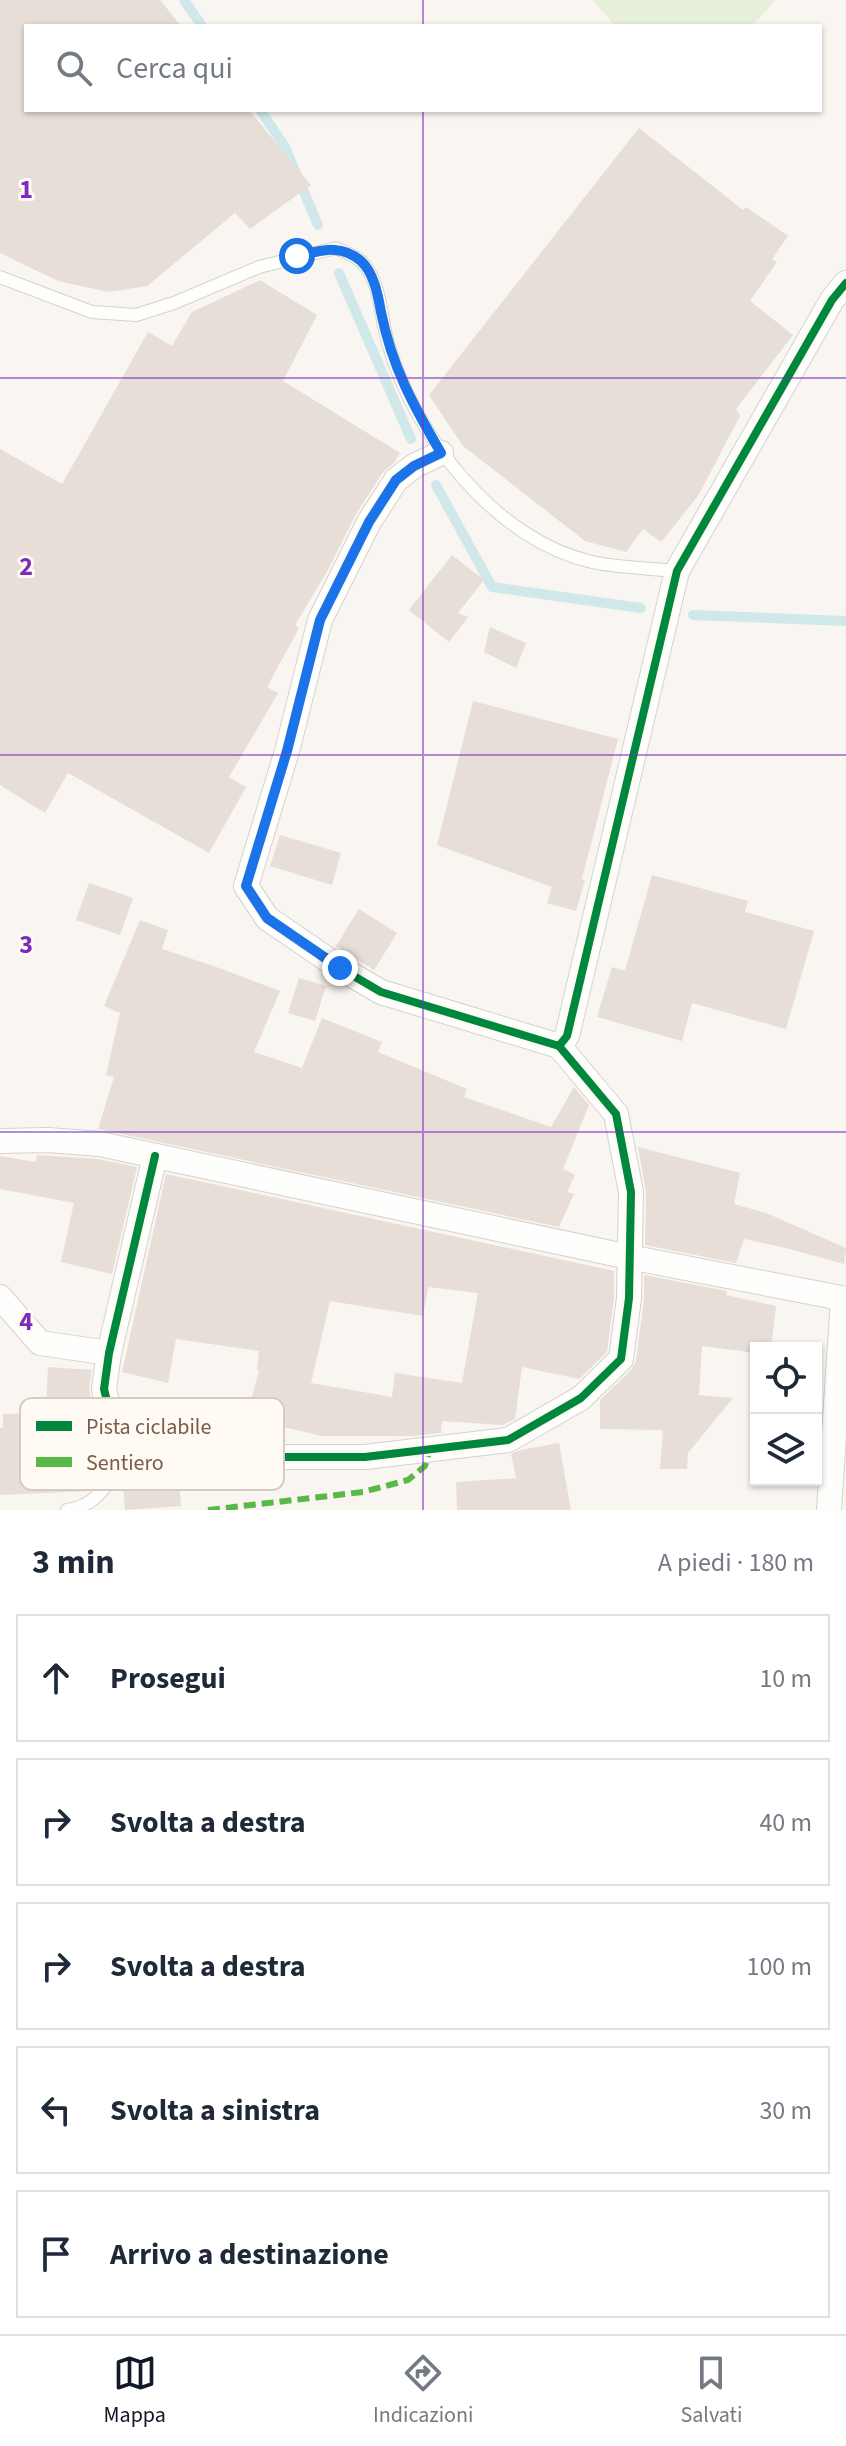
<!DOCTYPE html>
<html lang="it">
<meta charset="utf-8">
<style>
:root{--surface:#fff;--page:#f2f2f3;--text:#1f2937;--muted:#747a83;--line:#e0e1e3;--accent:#111827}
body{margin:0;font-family:"Source Sans 3",sans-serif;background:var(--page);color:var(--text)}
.controls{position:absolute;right:24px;bottom:24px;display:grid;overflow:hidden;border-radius:0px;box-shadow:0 2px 6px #0004}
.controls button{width:72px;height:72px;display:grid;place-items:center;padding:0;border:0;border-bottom:2px solid var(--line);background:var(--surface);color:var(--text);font:40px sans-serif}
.stop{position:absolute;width:24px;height:24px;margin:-18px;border:6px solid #1a73e8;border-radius:50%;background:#fff}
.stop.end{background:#1a73e8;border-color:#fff;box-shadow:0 2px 8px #0008}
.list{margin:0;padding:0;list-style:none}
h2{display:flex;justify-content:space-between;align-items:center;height:104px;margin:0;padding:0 32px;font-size:34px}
h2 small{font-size:26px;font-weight:400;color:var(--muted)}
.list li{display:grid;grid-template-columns:52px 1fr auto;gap:24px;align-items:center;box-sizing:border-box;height:128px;margin:0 16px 16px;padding:0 16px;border:2px solid var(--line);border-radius:0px}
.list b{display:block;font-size:30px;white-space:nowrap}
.list em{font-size:26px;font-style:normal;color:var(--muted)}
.icon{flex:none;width:44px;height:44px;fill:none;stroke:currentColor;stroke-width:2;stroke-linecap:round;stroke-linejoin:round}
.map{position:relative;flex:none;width:846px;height:1510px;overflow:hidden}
.search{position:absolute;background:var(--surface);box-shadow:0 2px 6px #0004;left:24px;right:24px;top:24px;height:88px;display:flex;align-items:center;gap:20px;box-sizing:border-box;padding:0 28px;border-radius:0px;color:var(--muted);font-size:30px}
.sheet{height:824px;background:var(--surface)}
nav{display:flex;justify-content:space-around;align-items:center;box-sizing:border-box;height:112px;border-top:2px solid var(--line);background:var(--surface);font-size:22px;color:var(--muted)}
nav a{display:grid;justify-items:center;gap:4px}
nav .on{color:var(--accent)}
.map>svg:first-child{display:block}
.green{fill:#e7f0db}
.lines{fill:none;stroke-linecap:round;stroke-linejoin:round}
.stream{stroke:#d0e8ea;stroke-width:10}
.building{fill:#e6ded7;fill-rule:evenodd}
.service-casing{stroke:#d7d1cb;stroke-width:14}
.minor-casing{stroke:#d7d1cb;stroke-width:26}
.service{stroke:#fefefd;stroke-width:12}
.minor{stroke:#fefefd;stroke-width:24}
.quiet{stroke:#58b947;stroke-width:6;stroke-dasharray:12 6;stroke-linecap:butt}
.cycleway-casing{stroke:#fffaf3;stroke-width:13}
.cycleway{stroke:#00873e;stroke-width:8}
.route{stroke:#1a73e8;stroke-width:10}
.grid{fill:none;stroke:#7b2cbf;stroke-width:2;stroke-opacity:0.55}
.key{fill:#fffaf3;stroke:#d7cbc1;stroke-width:2}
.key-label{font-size:22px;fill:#7a5c4d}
.grid-label{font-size:26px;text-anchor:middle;font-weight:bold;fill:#7b2cbf;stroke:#fffaf3;stroke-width:6;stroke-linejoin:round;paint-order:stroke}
</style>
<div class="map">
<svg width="846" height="1510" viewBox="0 0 846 1510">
<rect width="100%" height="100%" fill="#f9f5f0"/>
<polygon class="green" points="593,0 775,0 759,19 749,26 615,26"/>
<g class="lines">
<g class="stream">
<polyline points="184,0 202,26"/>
<polyline points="260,110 284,145 318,225"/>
<polyline points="339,273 411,439"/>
<polyline points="436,485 492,587 641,608"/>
<polyline points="693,615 846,621"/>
</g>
</g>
<g class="building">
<polygon points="0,0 160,0 181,26 26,26 26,110 249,110 311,185 250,229 235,213 147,286 109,292 58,281 0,253"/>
<polygon points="639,128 743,210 746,207 788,236 772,259 777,262 750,301 793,335 736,409 740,416 698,496 661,542 643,529 626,552 585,541 463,446 429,395"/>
<polygon points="260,280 317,315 283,381 400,453 394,463 383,472 356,514 328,570 295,625 299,628 267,687 278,693 229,777 246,787 209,853 68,773 45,813 0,785 0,449 62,484 148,332 172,346 192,312"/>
<polygon points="452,555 484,580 458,613 468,617 449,642 409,610"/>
<polygon points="490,627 526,643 516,668 484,652"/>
<polygon points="473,701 618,739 582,879 585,880 576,911 547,903 552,887 437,845"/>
<polygon points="280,835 341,853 332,885 270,866"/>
<polygon points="652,875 748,901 745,912 814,931 786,1029 692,1003 682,1041 597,1017 612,967 625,971"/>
<polygon points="89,883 133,898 120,935 76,920"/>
<polygon points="359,909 397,933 374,970 336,946"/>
<polygon points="140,920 168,930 162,949 219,968 280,991 254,1052 302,1068 322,1018 382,1042 378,1052 467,1089 464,1097 551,1127 574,1087 589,1105 563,1169 575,1175 567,1192 574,1194 559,1227 98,1129 114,1077 106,1075 120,1013 104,1006"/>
<polygon points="299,978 326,986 315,1021 288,1013"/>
<polygon points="638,1147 740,1173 734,1204 766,1213 846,1248 844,1264 786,1248 744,1239 736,1263 645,1245 646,1192"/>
<polygon points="37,1155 98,1159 137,1167 112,1274 61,1262 74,1203 0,1189 0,1156 36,1162"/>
<path d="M166,1174L614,1271V1297L607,1352L579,1379L522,1367L515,1419L503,1425L442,1421L441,1433L412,1436H322L246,1418L259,1371L257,1370L259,1351L176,1339L168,1383L122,1372ZM428,1287L478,1293L462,1383L395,1373L392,1397L311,1383L330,1301L423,1316Z"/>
<polygon points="644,1275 727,1291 726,1295 776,1306 771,1348 756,1348 756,1353 702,1346 699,1395 733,1398 688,1453 687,1469 660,1469 663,1430 600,1429 600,1400 631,1370 636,1361 644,1300"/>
<polygon points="48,1367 92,1370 89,1388 91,1399 88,1491 0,1495 0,1428 3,1428 3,1414 46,1413"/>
<polygon points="559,1443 571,1510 457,1510 456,1482 516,1478 511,1454 521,1450"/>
<polygon points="179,1480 181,1506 125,1510 123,1485"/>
</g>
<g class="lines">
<g class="service-casing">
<g id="service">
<path d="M0,277L92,312L136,315L174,303L259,267L336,248C344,252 356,256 362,262C382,284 380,317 388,343C414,435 495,540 592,562C619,568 649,568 677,571"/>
<path d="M67,1510C101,1506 118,1471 127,1441"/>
</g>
</g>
<g class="minor-casing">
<g id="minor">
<polyline points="441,453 414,466 396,480 369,522 320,620 287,751 246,886 267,918 340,968 381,992 559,1046 567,1036 677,571 832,300 846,283"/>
<polyline points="0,1141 48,1140 100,1144 629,1257 846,1299"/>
<polyline points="155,1156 109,1353 104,1389 112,1421 127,1441 189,1457 365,1457 508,1440 581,1398 621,1359 629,1298 631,1192 616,1114 559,1046"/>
<polyline points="0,1297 40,1343 109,1353"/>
<polyline points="829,1510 843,1299"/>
</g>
</g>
<use href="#service" class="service"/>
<use href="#minor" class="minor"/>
<polyline class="quiet" points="208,1510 363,1492 408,1480 425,1466 430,1449"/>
<g class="cycleway-casing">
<g id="cycleway">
<polyline points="441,453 414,466 396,480 369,522 320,620 287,751 246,886 267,918 340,968 381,992 559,1046 567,1036 677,571 832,300 846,283"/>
<polyline points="155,1156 109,1353 104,1389 112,1421 127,1441 189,1457 365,1457 508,1440 581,1398 621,1359 629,1298 631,1192 616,1114 559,1046"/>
</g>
</g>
<use href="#cycleway" class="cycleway"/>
</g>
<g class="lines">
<path class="route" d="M297,256C321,251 340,243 361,261C374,273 378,295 381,312C392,367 413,405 441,453L414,466L396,480L369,522L320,620L287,751L246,886L267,918L340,968"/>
</g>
<path class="grid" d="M423,0V26M423,110V1510M0,378H846M0,755H846M0,1132H846"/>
<rect x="20" y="1398" width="264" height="92" rx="12" class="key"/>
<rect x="36" y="1421" width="36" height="10" fill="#00873e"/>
<rect x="36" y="1457" width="36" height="10" fill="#58b947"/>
<g class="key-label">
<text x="86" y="1434">Pista ciclabile</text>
<text x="86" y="1470">Sentiero</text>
</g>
<g class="grid-label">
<text x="26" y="198">1</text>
<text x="26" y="575">2</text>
<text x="26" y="953">3</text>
<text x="26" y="1330">4</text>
</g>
</svg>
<div class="controls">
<button><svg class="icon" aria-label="locate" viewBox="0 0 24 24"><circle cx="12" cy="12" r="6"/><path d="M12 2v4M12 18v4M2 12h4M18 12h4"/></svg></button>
<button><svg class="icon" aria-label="layers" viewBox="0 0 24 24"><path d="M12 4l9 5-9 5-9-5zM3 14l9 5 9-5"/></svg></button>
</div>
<div class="stop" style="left:297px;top:256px"></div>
<div class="stop end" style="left:340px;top:968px"></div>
<div class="search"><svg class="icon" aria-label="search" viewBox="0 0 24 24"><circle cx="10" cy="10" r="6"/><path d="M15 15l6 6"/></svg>Cerca qui</div>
</div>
<section class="sheet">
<h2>3 min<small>A piedi · 180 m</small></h2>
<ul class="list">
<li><svg class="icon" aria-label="ahead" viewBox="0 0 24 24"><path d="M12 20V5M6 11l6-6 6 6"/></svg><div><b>Prosegui</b></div><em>10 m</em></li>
<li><svg class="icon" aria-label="right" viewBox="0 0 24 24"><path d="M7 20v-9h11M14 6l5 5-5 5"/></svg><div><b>Svolta a destra</b></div><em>40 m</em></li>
<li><svg class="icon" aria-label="right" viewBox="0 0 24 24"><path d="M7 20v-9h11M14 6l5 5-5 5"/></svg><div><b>Svolta a destra</b></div><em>100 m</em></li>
<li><svg class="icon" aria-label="left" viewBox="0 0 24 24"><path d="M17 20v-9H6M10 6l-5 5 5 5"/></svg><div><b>Svolta a sinistra</b></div><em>30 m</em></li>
<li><svg class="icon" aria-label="arrive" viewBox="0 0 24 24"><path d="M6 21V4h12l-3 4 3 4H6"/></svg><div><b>Arrivo a destinazione</b></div></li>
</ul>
</section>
<nav>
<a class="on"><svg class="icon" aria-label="map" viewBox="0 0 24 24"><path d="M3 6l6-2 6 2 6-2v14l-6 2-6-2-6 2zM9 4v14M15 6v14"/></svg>Mappa</a>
<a><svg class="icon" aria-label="directions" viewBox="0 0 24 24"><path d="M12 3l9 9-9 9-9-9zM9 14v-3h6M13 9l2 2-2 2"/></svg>Indicazioni</a>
<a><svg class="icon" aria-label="saved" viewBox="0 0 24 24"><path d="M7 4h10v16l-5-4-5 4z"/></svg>Salvati</a>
</nav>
